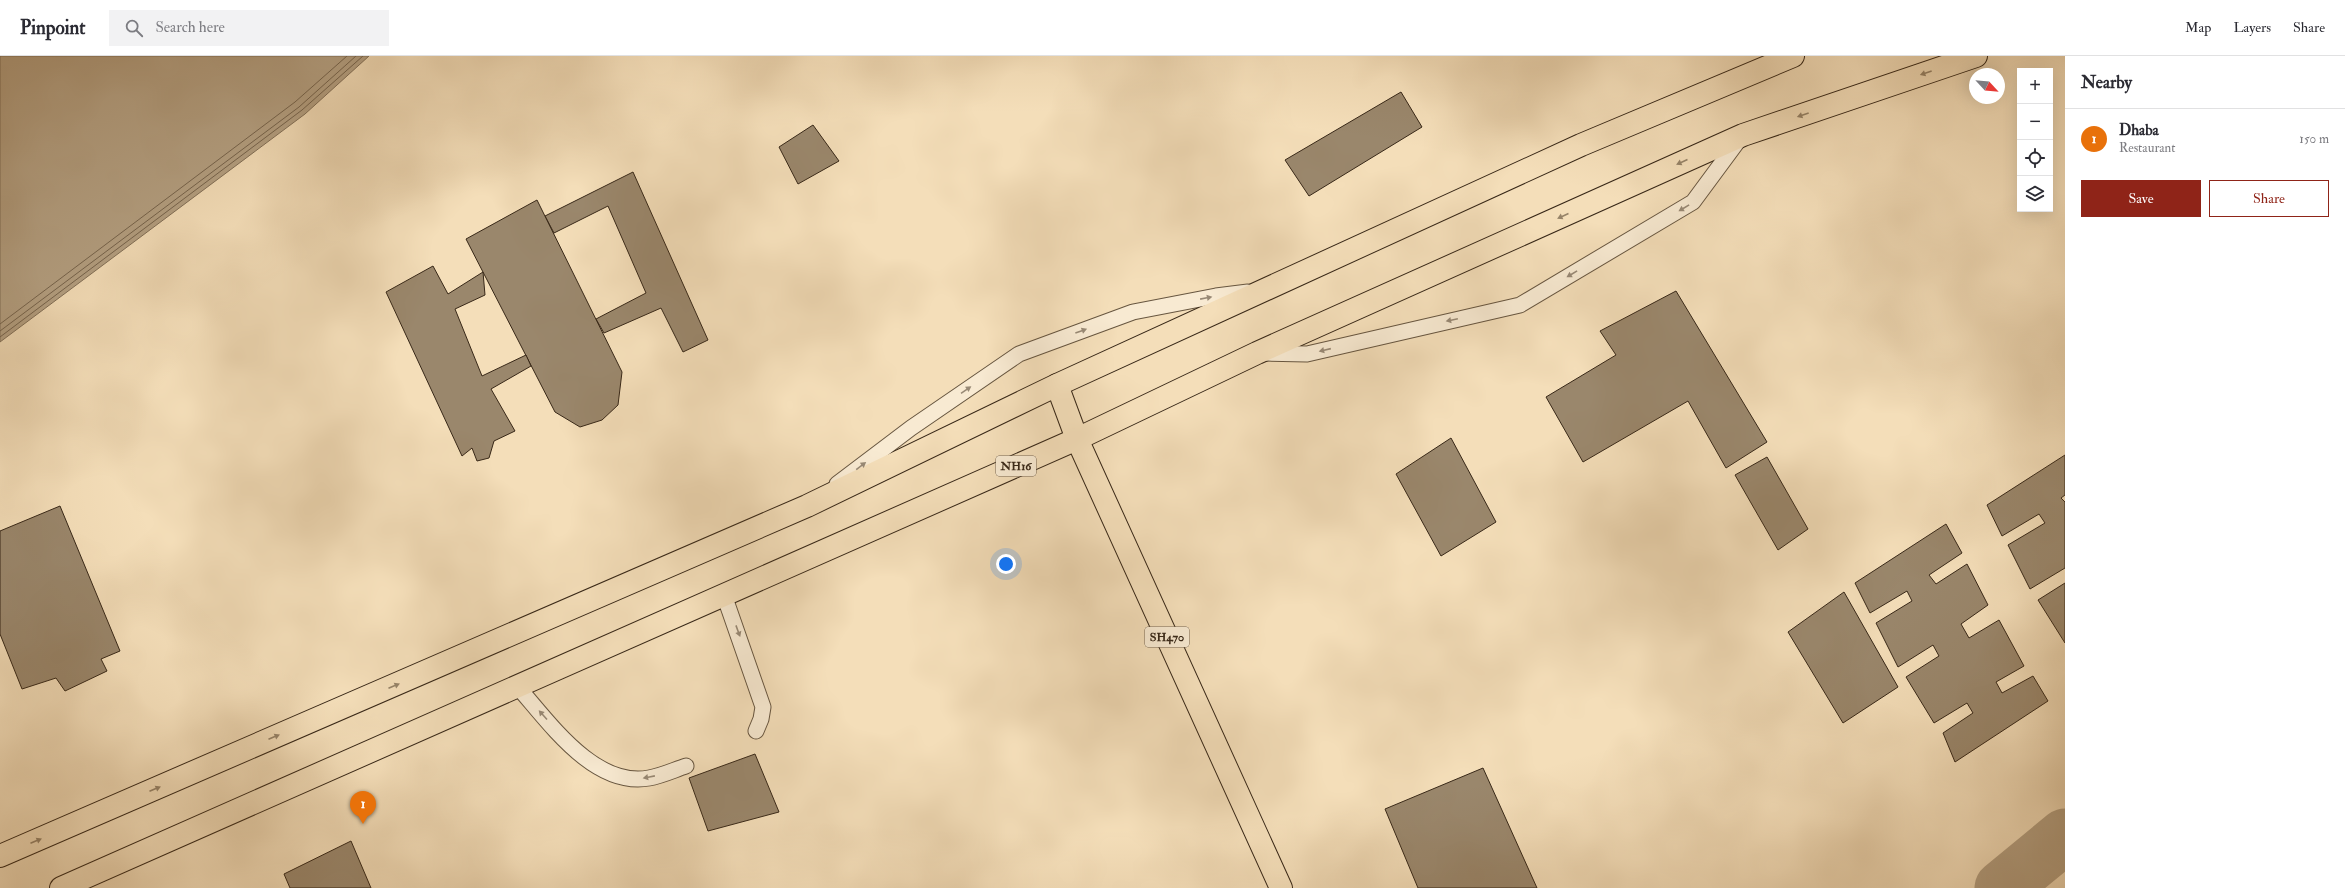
<!DOCTYPE html>
<meta charset="utf-8">
<style>
:root{--surface:#fff;--page:#f2f2f3;--text:#2b2b33;--muted:#7c7c81;--line:#e1e1e2;--accent:#8f2418}
body{margin:0;font-family:"IM FELL Double Pica",serif;background:var(--page);color:var(--text)}
.controls{position:absolute;right:12px;top:12px;display:grid;overflow:hidden;border-radius:0px;box-shadow:0 4px 16px #0002}
.controls button{width:36px;height:36px;display:grid;place-items:center;padding:0;border:0;border-bottom:1px solid var(--line);background:var(--surface);color:var(--text);font:20px sans-serif}
.compass{position:absolute;left:1969px;top:12px;width:36px;height:36px;border-radius:50%;background:var(--surface);box-shadow:0 4px 16px #0002;rotate:116deg}
.you{position:absolute;left:1006px;top:508px;width:14px;height:14px;margin:-10px;border:3px solid #fff;border-radius:50%;background:#1a73e8;box-shadow:0 0 0 6px #1a73e833}
.badge{display:grid;place-items:center;width:26px;height:26px;border-radius:50%;background:var(--accent);color:#fff;font-size:13px;font-weight:700}
.pin{position:absolute;translate:-50% -33px;filter:drop-shadow(0 1px 2px #0008)}
.pin::after{content:'';position:absolute;top:21px;width:14px;height:12px;background:inherit;clip-path:polygon(0 0,100% 0,50% 100%)}
.list{margin:0;padding:0;list-style:none}
h2{display:flex;justify-content:space-between;align-items:center;height:52px;margin:0;padding:0 16px;font-size:17px}
h2 small{font-size:13px;font-weight:400;color:var(--muted)}
.list li{display:grid;grid-template-columns:26px 1fr auto;gap:12px;align-items:center;box-sizing:border-box;height:60px;padding:0 16px;border-top:1px solid var(--line)}
.list b{display:block;font-size:15px;white-space:nowrap}
.list p{margin:0;font-size:13px;white-space:nowrap;color:var(--muted)}
.list em{font-size:13px;font-style:normal;color:var(--muted)}
.actions{display:flex;gap:8px;padding:12px 16px}
.actions a{flex:1;padding:9px 0;border:1px solid var(--accent);border-radius:0px;text-align:center;font-size:14px;color:var(--accent)}
.actions .main{background:var(--accent);color:#fff}
.icon{flex:none;width:22px;height:22px;fill:none;stroke:currentColor;stroke-width:2;stroke-linecap:round;stroke-linejoin:round}
.map{position:relative;flex:none;width:2065px;height:832px;overflow:hidden}
header{display:flex;align-items:center;gap:24px;box-sizing:border-box;height:56px;padding:0 20px;background:var(--surface);border-bottom:1px solid var(--line)}
header strong{font-size:19px}
nav{display:flex;gap:22px;margin-inline-start:auto;font-size:14px}
.search{width:280px;height:36px;background:var(--page);display:flex;align-items:center;gap:10px;box-sizing:border-box;padding:0 14px;border-radius:0px;color:var(--muted);font-size:15px}
main{display:flex}
aside{flex:1;background:var(--surface)}
.map>svg:first-child{display:block}
.water{fill:#b4a082;stroke:#827058}
.lines{fill:none;stroke-linecap:round;stroke-linejoin:round}
.shore{stroke:#76644d;stroke-width:1}
.river{stroke:#b4a082;stroke-width:55}
.building{fill:#9a876c;stroke:#382818}
.service-casing{stroke:#675640;stroke-width:17}
.primary-casing{stroke:#382818;stroke-width:24}
.trunk-casing{stroke:#382818;stroke-width:24}
.service{stroke:#f8ead2;stroke-width:15}
.primary{stroke:#f4deb9;stroke-width:22}
.trunk{stroke:#f4deb9;stroke-width:22}
.oneway{fill:#968368}
.oneway2{fill:#988975}
.labels{text-anchor:middle;stroke-width:3;stroke-linejoin:round;paint-order:stroke}
.shield{fill:#f8ead2;stroke:#726250;stroke-width:1}
.shield-label{font-size:12px;font-weight:bold;fill:#382818}
</style>
<header>
<strong>Pinpoint</strong>
<div class="search"><svg class="icon" aria-label="search" viewBox="0 0 24 24"><circle cx="10" cy="10" r="6"/><path d="M15 15l6 6"/></svg>Search here</div>
<nav><a>Map</a><a>Layers</a><a>Share</a></nav>
</header>
<main>
<div class="map">
<svg width="2065" height="832" viewBox="0 0 2065 832">
<rect width="100%" height="100%" fill="#f4deb9"/>
<filter id="stains"><feTurbulence type="fractalNoise" baseFrequency=".005" numOctaves="4"/><feColorMatrix values="0 0 0 0 .2 0 0 0 0 .09 0 0 0 0 .02 0 0 0 .5 -.17"/></filter>
<radialGradient id="worn" r=".72"><stop offset=".6" stop-color="#630" stop-opacity="0"/><stop offset="1" stop-color="#630" stop-opacity=".3"/></radialGradient>
<polygon class="water" points="0,0 369,0 305,58 0,286"/>
<g class="lines">
<g class="shore">
<polyline points="0,268 295,46 347,0"/>
<polyline points="0,275 299,51 356,0"/>
<polyline points="0,281 302,54 363,0"/>
</g>
<polyline class="river" points="2002,832 2065,780"/>
</g>
<g class="building">
<polygon points="1401,36 1422,71 1309,140 1285,104"/>
<polygon points="813,69 839,105 798,128 779,91"/>
<polygon points="633,116 708,284 683,296 661,252 604,277 596,263 646,237 608,150 554,177 545,160"/>
<polygon points="537,144 622,316 618,349 602,364 580,371 555,356 466,183"/>
<polygon points="433,210 448,238 483,216 485,239 455,253 482,320 526,299 531,310 491,333 515,375 494,385 489,402 477,405 472,392 462,400 386,236"/>
<polygon points="1676,235 1767,386 1726,412 1688,345 1583,406 1546,341 1616,299 1600,275"/>
<polygon points="1451,382 1496,466 1441,500 1396,418"/>
<polygon points="2065,399 2065,439 2061,442 2065,446 2065,512 2030,533 2008,489 2045,467 2039,458 2002,480 1987,449"/>
<polygon points="1767,401 1808,473 1778,494 1735,419"/>
<polygon points="60,450 120,595 101,603 107,615 65,635 56,622 22,633 0,578 0,475"/>
<polygon points="1946,468 1962,497 1929,519 1936,528 1967,508 1988,549 1961,568 1969,582 1999,564 2024,610 1996,626 2002,637 2033,620 2048,645 1955,706 1943,677 1973,657 1967,647 1934,667 1906,621 1939,600 1933,589 1898,611 1876,567 1912,545 1907,535 1870,557 1855,527"/>
<polygon points="2065,527 2065,587 2038,544"/>
<polygon points="1844,536 1898,631 1843,667 1788,576"/>
<polygon points="755,698 779,756 708,775 689,722"/>
<polygon points="1483,712 1537,832 1418,832 1385,753"/>
<polygon points="351,785 371,832 290,832 284,818"/>
</g>
<g class="lines">
<g class="service-casing">
<g id="service">
<polyline points="1264,297 1307,298 1520,249 1693,146 1741,81"/>
<polyline points="837,428 911,372 1019,298 1133,256 1216,240 1248,236"/>
<polyline points="724,539 763,651 761,663 756,675"/>
<path d="M517,630C549,666 594,732 649,722C661,720 674,714 686,710"/>
</g>
</g>
<g class="primary-casing">
<polyline id="primary" points="1057,329 1077,383 1281,832"/>
</g>
<g class="trunk-casing">
<g id="trunk">
<polyline points="0,800 807,450 1057,329 1581,89 1793,0"/>
<polyline points="61,832 1077,383 1257,297 1743,79 1976,0"/>
</g>
</g>
<use href="#service" class="service"/>
<use href="#primary" class="primary"/>
<use href="#trunk" class="trunk"/>
</g>
<defs><path id="oneway-solid" d="M-6-.8H1V-3.2L6.5 0L1 3.2V.8H-6Z"/></defs>
<g class="oneway">
<use href="#oneway-solid" transform="translate(1926 17) rotate(161)"/>
<use href="#oneway-solid" transform="translate(1803 59) rotate(161)"/>
<use href="#oneway-solid" transform="translate(1682 106) rotate(156)"/>
<use href="#oneway-solid" transform="translate(1563 160) rotate(156)"/>
<use href="#oneway-solid" transform="translate(394 630) rotate(-23)"/>
<use href="#oneway-solid" transform="translate(274 681) rotate(-23)"/>
<use href="#oneway-solid" transform="translate(155 733) rotate(-23)"/>
<use href="#oneway-solid" transform="translate(36 785) rotate(-23)"/>
</g>
<g class="oneway2">
<use href="#oneway-solid" transform="translate(1684 152) rotate(149)"/>
<use href="#oneway-solid" transform="translate(1572 218) rotate(149)"/>
<use href="#oneway-solid" transform="translate(1206 242) rotate(-11)"/>
<use href="#oneway-solid" transform="translate(1452 264) rotate(168)"/>
<use href="#oneway-solid" transform="translate(1081 275) rotate(-20)"/>
<use href="#oneway-solid" transform="translate(1325 294) rotate(167)"/>
<use href="#oneway-solid" transform="translate(966 334) rotate(-34)"/>
<use href="#oneway-solid" transform="translate(861 410) rotate(-37)"/>
<use href="#oneway-solid" transform="translate(738 575) rotate(70)"/>
<use href="#oneway-solid" transform="translate(543 659) rotate(-132)"/>
<use href="#oneway-solid" transform="translate(649 721) rotate(169)"/>
</g>
<g class="labels">
<g class="shield">
<rect x="996" y="400" width="40" height="20" rx="3"/>
<rect x="1145" y="571" width="44" height="20" rx="3"/>
</g>
<g class="shield-label">
<text x="1016" y="414">NH16</text>
<text x="1167" y="585">SH470</text>
</g>
</g>
<rect width="100%" height="100%" filter="url(#stains)"/>
<rect width="100%" height="100%" fill="url(#worn)"/>
</svg>
<div class="controls">
<button>+</button>
<button>−</button>
<button><svg class="icon" aria-label="locate" viewBox="0 0 24 24"><circle cx="12" cy="12" r="6"/><path d="M12 2v4M12 18v4M2 12h4M18 12h4"/></svg></button>
<button><svg class="icon" aria-label="layers" viewBox="0 0 24 24"><path d="M12 4l9 5-9 5-9-5zM3 14l9 5 9-5"/></svg></button>
</div>
<svg class="compass" viewBox="-18 -18 36 36"><path d="M0-13l5 13h-10z" fill="#e53935"/><path d="M0 13l5-13h-10z" fill="#7c7c81"/></svg>
<div class="you"></div>
<div class="pin badge" style="left:363px;top:768px;background:#e8710a">1</div>
</div>
<aside>
<h2>Nearby<small></small></h2>
<ul class="list">
<li><span class="badge" style="background:#e8710a">1</span><div><b>Dhaba</b><p>Restaurant</p></div><em>150 m</em></li>
</ul>
<div class="actions"><a class="main">Save</a><a>Share</a></div>
</aside>
</main>
